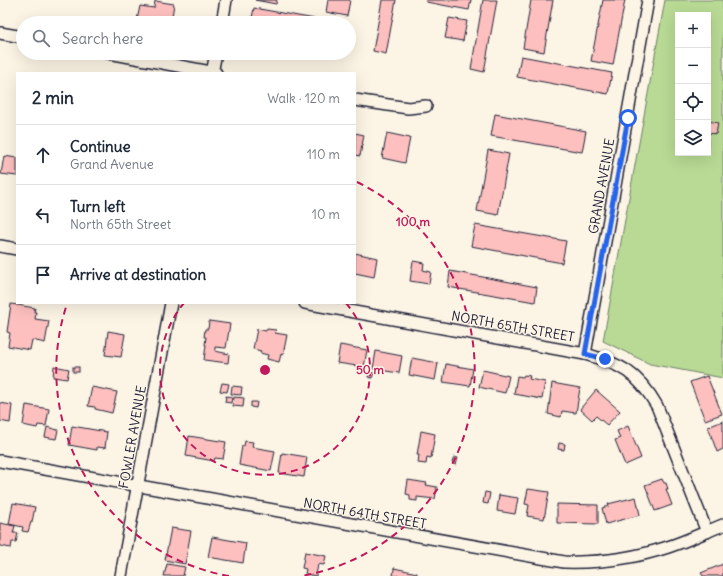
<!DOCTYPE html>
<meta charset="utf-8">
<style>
:root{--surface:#fff;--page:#f2f2f3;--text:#1f2937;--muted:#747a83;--line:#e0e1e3}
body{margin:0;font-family:Delius,sans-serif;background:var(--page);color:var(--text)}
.controls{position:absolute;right:12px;top:12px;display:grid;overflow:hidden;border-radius:0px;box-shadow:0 4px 16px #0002}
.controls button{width:36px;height:36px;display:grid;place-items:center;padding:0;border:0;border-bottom:1px solid var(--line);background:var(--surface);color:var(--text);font:20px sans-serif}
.stop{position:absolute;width:12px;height:12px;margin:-9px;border:3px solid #2563eb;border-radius:50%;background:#fff}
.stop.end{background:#2563eb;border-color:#fff;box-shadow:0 1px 4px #0008}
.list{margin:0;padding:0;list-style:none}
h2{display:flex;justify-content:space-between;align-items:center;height:52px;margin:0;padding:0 16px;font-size:17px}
h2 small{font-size:13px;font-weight:400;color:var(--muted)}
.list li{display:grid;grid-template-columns:26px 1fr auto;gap:12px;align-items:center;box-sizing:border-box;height:60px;padding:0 16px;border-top:1px solid var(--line)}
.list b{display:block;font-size:15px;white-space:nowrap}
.list p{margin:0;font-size:13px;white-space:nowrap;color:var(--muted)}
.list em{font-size:13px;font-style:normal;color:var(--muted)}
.icon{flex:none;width:22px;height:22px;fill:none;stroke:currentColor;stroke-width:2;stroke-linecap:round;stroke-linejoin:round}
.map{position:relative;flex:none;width:723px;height:576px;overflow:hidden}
.search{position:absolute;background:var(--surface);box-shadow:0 4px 16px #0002;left:16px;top:16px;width:340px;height:44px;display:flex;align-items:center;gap:10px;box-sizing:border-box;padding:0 14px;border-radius:22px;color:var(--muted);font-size:15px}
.panel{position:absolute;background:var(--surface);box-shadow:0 4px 16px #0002;left:16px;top:72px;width:340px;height:232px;border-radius:0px}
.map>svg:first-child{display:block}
.green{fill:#b8da94;stroke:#6d7e68;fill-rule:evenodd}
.building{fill:#fdc0be;stroke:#22223b}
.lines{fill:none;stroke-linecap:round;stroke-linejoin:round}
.street-casing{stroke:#22223b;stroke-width:14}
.street{stroke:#fcf5e5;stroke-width:11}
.route{stroke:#2563eb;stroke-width:5}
.ring{fill:none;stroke:#c2185b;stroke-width:2;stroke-dasharray:7 5}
.labels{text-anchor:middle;stroke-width:3;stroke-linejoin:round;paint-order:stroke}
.street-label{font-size:13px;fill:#22223b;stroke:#fcf5e5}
.centre{fill:#c2185b;stroke:#fcf5e5;stroke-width:2}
.ring-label{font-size:12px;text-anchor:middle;font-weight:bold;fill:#c2185b;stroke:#fcf5e5;stroke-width:3;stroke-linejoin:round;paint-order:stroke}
</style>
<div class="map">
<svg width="723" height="576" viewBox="0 0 723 576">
<rect width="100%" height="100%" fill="#fcf5e5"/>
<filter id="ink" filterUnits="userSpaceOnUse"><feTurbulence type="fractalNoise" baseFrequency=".025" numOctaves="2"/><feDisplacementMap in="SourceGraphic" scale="8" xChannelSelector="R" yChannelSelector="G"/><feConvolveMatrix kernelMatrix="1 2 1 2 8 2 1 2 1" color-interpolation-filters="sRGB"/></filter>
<g filter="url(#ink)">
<path class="green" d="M665,0H723V378L650,364L603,341ZM678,15H708V153H678Z"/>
<g class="building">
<polygon points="255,0 277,0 276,4"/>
<polygon points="328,0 350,0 347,16 326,12"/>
<polygon points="382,0 396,0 386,54 373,51"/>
<polygon points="426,0 471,0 469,10 426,2"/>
<polygon points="483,0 497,0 484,72 471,69"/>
<polygon points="531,0 553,0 544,52 523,48"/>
<polygon points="603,0 625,0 613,65 591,61"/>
<polygon points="155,1 174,4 171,23 155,23 137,20 140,6 154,8"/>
<polygon points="254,8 337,23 251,23"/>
<polygon points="449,18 467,21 463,41 445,38"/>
<polygon points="521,56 612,73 608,94 517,77"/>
<polygon points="495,114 586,131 582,152 491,136"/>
<polygon points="708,121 718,123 716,134 708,133"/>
<polygon points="355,133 364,135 360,156 355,155"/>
<polygon points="387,133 410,138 405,163 382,158"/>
<polygon points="488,150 509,154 498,215 477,211"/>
<polygon points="4,156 17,158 17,176 1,174"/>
<polygon points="475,225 566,241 562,263 471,246"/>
<polygon points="355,253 377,258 374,277 355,273"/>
<polygon points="413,261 424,263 423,270 431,272 429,284 410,281"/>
<polygon points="450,271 537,287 535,302 448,287"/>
<polygon points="11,304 35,308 34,312 36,312 35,319 49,321 45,343 32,340 30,350 8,346 10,333 7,332"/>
<polygon points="209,321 230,324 226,348 215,347 215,351 229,354 228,363 204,360 206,345 205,345 206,337 204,337 205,329 208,329"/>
<polygon points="257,329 266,331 267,329 276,330 275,333 287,335 283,355 281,354 279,362 267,359 268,355 260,353 261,351 253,349"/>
<polygon points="108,331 125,334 121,357 105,355"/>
<polygon points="340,345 367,350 364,367 337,363"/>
<polygon points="376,351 402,356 399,373 373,369"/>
<polygon points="412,358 438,363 435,380 409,375"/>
<polygon points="446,364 473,369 470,386 443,382"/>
<polygon points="54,366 69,369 67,379 53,377"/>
<rect x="73" y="367" width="6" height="5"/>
<polygon points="483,370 509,376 505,393 479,387"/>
<polygon points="369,372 374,373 372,378 368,377"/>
<polygon points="524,375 530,376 529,379 545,382 542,399 514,394 517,376 523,377"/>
<polygon points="707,376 722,414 705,420 690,382"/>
<polygon points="222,383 229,384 227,392 220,391"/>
<polygon points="552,383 580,388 576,413 562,411 561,417 548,414"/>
<polygon points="232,386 242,387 241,395 231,394"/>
<polygon points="92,387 117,392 112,413 95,409 95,407 88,406"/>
<polygon points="596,390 620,411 607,425 596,416 592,420 580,409"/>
<polygon points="226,396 232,397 231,403 225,402"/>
<polygon points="234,397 244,398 243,407 233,406"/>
<polygon points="251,402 257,402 256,408 251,407"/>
<polygon points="0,403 12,405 10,423 0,421"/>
<polygon points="26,405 49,409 46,426 38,425 37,428 23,425"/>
<polygon points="723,421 723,449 717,452 708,427"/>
<polygon points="72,426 107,432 105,448 97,447 97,450 69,445"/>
<polygon points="628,426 641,458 625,465 615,440 620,438 617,431"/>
<polygon points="47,427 58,430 56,439 45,437"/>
<polygon points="421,431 435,434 431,458 427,457 426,464 418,463 419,455 417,455"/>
<polygon points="189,436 226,442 223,459 215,458 214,461 186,456"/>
<polygon points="245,441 253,442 252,447 275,451 271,471 239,465 242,446 244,446"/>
<polygon points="559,443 565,444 564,450 558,449"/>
<polygon points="282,453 307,457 304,477 279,473"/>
<polygon points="454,457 458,458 456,465 452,463"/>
<polygon points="662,479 664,483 666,483 668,489 666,489 672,505 655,511 645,485"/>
<polygon points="408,480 427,483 426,485 437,487 435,499 417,497 417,501 410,500 410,495 406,494"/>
<polygon points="528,489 549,492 544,519 527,516 529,505 525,504"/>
<polygon points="485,492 490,493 488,504 483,503"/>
<polygon points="499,495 518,498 515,514 497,511"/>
<polygon points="636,497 640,515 606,524 602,508 609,506 608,504"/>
<polygon points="13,503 35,507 32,522 31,522 28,532 22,531 23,527 9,524"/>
<polygon points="557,504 598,505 598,524 557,523"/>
<polygon points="0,523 15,526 13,533 18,533 16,542 12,542 11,548 0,546"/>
<polygon points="171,528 191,531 185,564 165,560"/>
<polygon points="212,537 246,543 243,563 208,557"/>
<polygon points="305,552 326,556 324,565 318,564 316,576 305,574 306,569 302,568"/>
<polygon points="167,564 185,567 183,576 164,576"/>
<polygon points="723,564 723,576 703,576 701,573"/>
<polygon points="394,568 417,573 417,576 393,576"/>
</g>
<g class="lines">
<g class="street-casing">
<g id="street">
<polyline points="222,23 226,0"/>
<polyline points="0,33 23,37"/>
<polyline points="109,53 216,73"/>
<polyline points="212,73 216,53"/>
<polyline points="355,100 408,108 426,106"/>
<polyline points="0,246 17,249"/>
<path d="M305,303L585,354C621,364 638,373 657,406L707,532"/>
<polyline points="585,354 648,0"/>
<path d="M0,461L564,562C599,563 635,558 668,547C687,541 705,532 723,525"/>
<polyline points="121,576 171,303"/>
</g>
</g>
<use href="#street" class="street"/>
</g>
</g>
<g class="lines" filter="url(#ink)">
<polyline class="route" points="605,359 585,354 628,118"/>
</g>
<g class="ring">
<path d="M346 303A105 105 0 1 1 184 303"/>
<path d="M229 576A209 209 0 0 1 67 304M357 182A209 209 0 0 1 301 576"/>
</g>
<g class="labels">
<g class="street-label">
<text transform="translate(601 186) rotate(-80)" y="5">GRAND AVENUE</text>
<text transform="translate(513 326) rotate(10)" y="5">NORTH 65TH STREET</text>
<text transform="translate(132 437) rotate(-80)" y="5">FOWLER AVENUE</text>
<text transform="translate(365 513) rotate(10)" y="5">NORTH 64TH STREET</text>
</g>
</g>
<circle cx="265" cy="370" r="6" class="centre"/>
<g class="ring-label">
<text x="413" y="226">100 m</text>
<text x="370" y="374">50 m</text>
</g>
</svg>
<div class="controls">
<button>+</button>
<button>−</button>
<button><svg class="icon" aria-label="locate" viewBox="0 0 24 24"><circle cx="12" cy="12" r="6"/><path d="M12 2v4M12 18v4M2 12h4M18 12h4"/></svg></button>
<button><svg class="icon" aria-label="layers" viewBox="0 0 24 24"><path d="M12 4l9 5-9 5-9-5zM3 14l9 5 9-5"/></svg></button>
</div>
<div class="stop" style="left:628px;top:118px"></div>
<div class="stop end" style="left:605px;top:359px"></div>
<div class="search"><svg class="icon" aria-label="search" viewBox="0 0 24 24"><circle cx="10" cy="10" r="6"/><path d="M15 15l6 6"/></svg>Search here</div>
<section class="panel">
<h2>2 min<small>Walk · 120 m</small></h2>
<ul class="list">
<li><svg class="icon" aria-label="ahead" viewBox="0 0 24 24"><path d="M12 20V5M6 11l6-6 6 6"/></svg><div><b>Continue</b><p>Grand Avenue</p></div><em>110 m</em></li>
<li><svg class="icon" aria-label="left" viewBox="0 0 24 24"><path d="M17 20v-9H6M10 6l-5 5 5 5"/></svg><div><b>Turn left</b><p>North 65th Street</p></div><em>10 m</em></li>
<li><svg class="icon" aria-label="arrive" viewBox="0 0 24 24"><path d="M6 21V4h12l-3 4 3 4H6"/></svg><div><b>Arrive at destination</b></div></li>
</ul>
</section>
</div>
